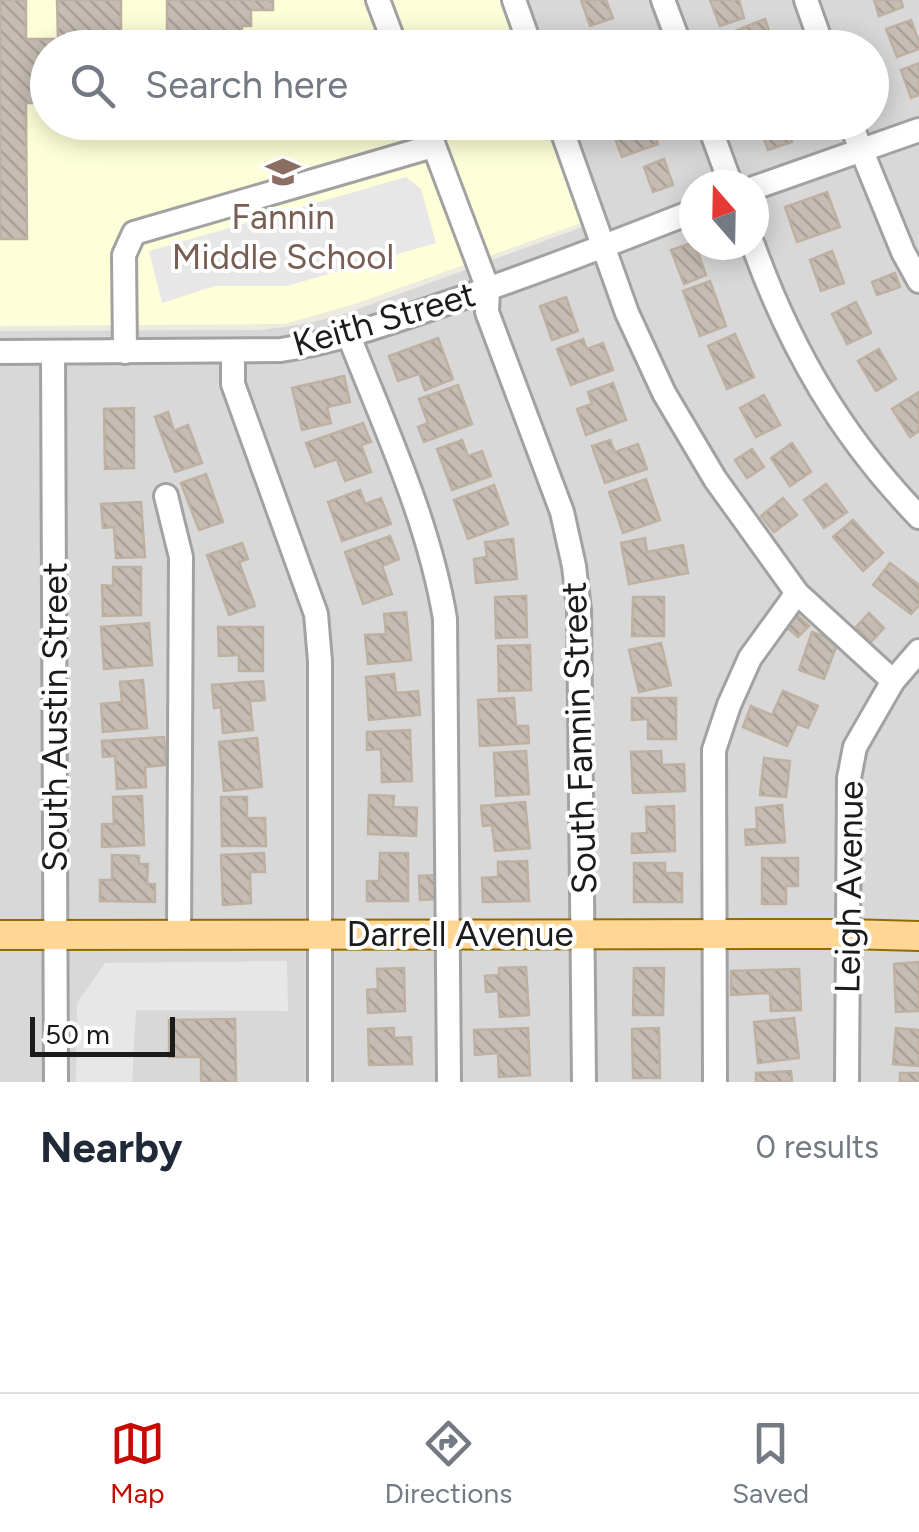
<!DOCTYPE html>
<style>
:root{--surface:#fff;--page:#f2f2f3;--text:#1f2937;--muted:#747a83;--line:#e0e1e3;--accent:#c70a00}
body{margin:0;font-family:Figtree,sans-serif;background:var(--page);color:var(--text)}
.compass{position:absolute;left:679px;top:170px;width:90px;height:90px;border-radius:50%;background:var(--surface);box-shadow:0 5px 25px #0003;rotate:340deg}
.scale{position:absolute;left:30px;bottom:25px;width:145px;box-sizing:border-box;padding-left:10px;border:5px solid #1b1b1b;border-top:0;font-size:28px;line-height:35px;white-space:nowrap;color:#1b1b1b;-webkit-text-stroke:8px #fff;paint-order:stroke}
.list{margin:0;padding:0;list-style:none}
h2{display:flex;justify-content:space-between;align-items:center;height:130px;margin:0;padding:0 40px;font-size:42px}
h2 small{font-size:32px;font-weight:400;color:var(--muted)}
.icon{flex:none;width:55px;height:55px;fill:none;stroke:currentColor;stroke-width:2;stroke-linecap:round;stroke-linejoin:round}
.map{position:relative;flex:none;width:919px;height:1082px;overflow:hidden}
.search{position:absolute;background:var(--surface);box-shadow:0 5px 25px #0003;left:30px;right:30px;top:30px;height:110px;display:flex;align-items:center;gap:25px;box-sizing:border-box;padding:0 35px;border-radius:55px;color:var(--muted);font-size:38px}
.sheet{height:310px;background:var(--surface)}
nav{display:flex;justify-content:space-around;align-items:center;box-sizing:border-box;height:140px;border-top:2px solid var(--line);background:var(--surface);font-size:28px;color:var(--muted)}
nav a{display:grid;justify-items:center;gap:5px}
nav .on{color:var(--accent)}
.map>svg:first-child{display:block}
.residential{fill:#d9d8d8;fill-rule:evenodd}
.education{fill:#fdffd8}
.parking{fill:#e7e7e7}
.building{fill:url(#building-back-hatch);stroke:#bfb1a2;stroke-width:2.5}
.lines{fill:none;stroke-linecap:round;stroke-linejoin:round}
.minor-casing{stroke:#a2a2a2;stroke-width:28}
.major-casing{stroke:#936a00;stroke-width:32}
.minor{stroke:#fff;stroke-width:22}
.major{stroke:#ffd694;stroke-width:28}
.labels{text-anchor:middle;stroke-width:8;stroke-linejoin:round;paint-order:stroke}
.education-label{font-size:35px;fill:#785e54;stroke:#fff}
.street-label{font-size:35px;fill:#1b1b1b;stroke:#fff}
</style>
<div class="map">
<svg width="919" height="1082" viewBox="0 0 919 1082">
<defs>
<pattern id="building-back-hatch" width="6" height="6" patternUnits="userSpaceOnUse" patternTransform="scale(2.5)"><rect width="6" height="6" fill="#c5bcb3"/><path d="M-1 5l2 2M0 0l6 6M5-1l2 2" fill="none" stroke="#a9a199"/></pattern>
</defs>
<rect width="100%" height="100%" fill="#edeae0"/>
<path class="residential" d="M502,0H919V1082H0V331L261,330L299,325L342,315L585,226L547,123L872,122V48L520,47ZM694,185H754V245H694Z"/>
<polygon class="education" points="0,0 502,0 520,47 48,48 48,122 547,123 584,222 355,304 284,324 0,326"/>
<g class="parking">
<polygon points="406,177 421,189 436,243 287,286 215,286 162,303 149,251"/>
<polygon points="287,961 288,1011 136,1010 132,1082 76,1082 77,1003 105,963"/>
</g>
<g class="building">
<polygon points="0,0 26,0 26,39 58,39 57,0 121,0 121,39 167,39 167,0 273,0 273,10 251,10 251,26 242,26 242,48 48,48 48,103 26,103 27,239 0,239"/>
<polygon points="581,0 606,0 613,18 590,26"/>
<polygon points="710,0 739,0 744,18 720,26"/>
<polygon points="874,0 901,0 903,7 879,16"/>
<polygon points="765,19 775,48 743,48 737,30"/>
<polygon points="911,20 919,42 919,49 897,57 886,29"/>
<polygon points="616,33 622,48 600,48 597,40"/>
<polygon points="919,63 919,95 911,98 901,70"/>
<polygon points="642,122 651,122 658,144 622,157 613,133"/>
<polygon points="758,122 795,122 796,126 787,129 792,142 768,150"/>
<polygon points="664,159 673,185 653,192 644,167"/>
<polygon points="827,192 840,227 797,242 785,207"/>
<polygon points="694,242 706,275 684,284 671,250"/>
<polygon points="832,251 844,283 821,291 810,260"/>
<polygon points="895,273 900,287 877,295 872,282"/>
<polygon points="710,281 726,326 700,336 683,291"/>
<polygon points="566,297 578,331 552,340 540,306"/>
<polygon points="856,302 871,333 847,344 832,314"/>
<polygon points="735,334 754,377 727,389 708,346"/>
<polygon points="438,338 453,379 425,390 419,374 398,381 389,356"/>
<polygon points="583,339 587,349 603,343 613,370 571,385 557,349"/>
<polygon points="879,349 896,379 876,391 858,361"/>
<polygon points="344,376 350,402 327,407 331,423 302,430 292,388"/>
<polygon points="613,383 626,420 586,435 577,409 592,404 588,392"/>
<polygon points="458,385 472,424 424,442 418,427 428,423 419,399"/>
<polygon points="919,392 919,431 910,437 892,409"/>
<polygon points="764,395 780,425 756,437 740,408"/>
<polygon points="134,408 134,468 105,469 104,409"/>
<polygon points="168,412 174,431 188,425 202,463 175,472 155,417"/>
<polygon points="363,423 371,442 361,445 371,472 345,481 337,459 315,467 306,443"/>
<polygon points="462,440 468,456 482,451 491,476 452,490 437,449"/>
<polygon points="610,440 615,452 638,444 647,469 605,483 592,446"/>
<polygon points="792,443 811,472 790,486 771,458"/>
<polygon points="752,449 764,467 747,478 735,460"/>
<polygon points="206,474 223,522 199,530 181,483"/>
<polygon points="646,479 660,520 623,533 609,492"/>
<polygon points="826,484 847,512 824,528 804,500"/>
<polygon points="494,485 508,524 468,539 454,500"/>
<polygon points="360,490 365,504 381,498 391,524 342,541 328,502"/>
<polygon points="783,498 797,515 774,532 761,516"/>
<polygon points="141,502 145,557 116,558 114,527 103,528 101,504"/>
<polygon points="853,520 883,553 863,571 833,537"/>
<polygon points="390,536 399,559 382,566 392,594 363,604 345,552"/>
<polygon points="645,538 647,552 683,545 688,573 629,584 621,543"/>
<polygon points="513,539 517,579 476,583 474,559 487,557 485,542"/>
<polygon points="242,543 248,559 239,562 255,606 229,615 207,555"/>
<polygon points="890,563 919,585 919,605 911,614 873,585"/>
<polygon points="113,567 141,567 141,615 103,616 102,585 113,586"/>
<polygon points="526,596 527,637 496,638 495,597"/>
<polygon points="633,597 664,597 664,636 632,636"/>
<polygon points="406,612 411,660 368,664 365,635 386,634 384,614"/>
<polygon points="869,613 884,628 871,642 856,627"/>
<polygon points="796,614 809,626 798,637 785,626"/>
<polygon points="149,623 152,665 104,669 101,627"/>
<polygon points="218,627 263,627 263,671 239,671 239,655 219,656"/>
<polygon points="812,632 838,642 824,679 799,670"/>
<polygon points="661,643 671,685 639,692 629,650"/>
<polygon points="530,645 531,690 499,691 498,646"/>
<polygon points="394,674 396,693 418,691 420,715 369,720 366,677"/>
<polygon points="143,680 147,728 103,732 101,704 122,702 120,682"/>
<polygon points="263,681 265,700 250,701 253,730 223,733 221,707 214,708 212,685"/>
<polygon points="783,691 818,706 808,728 797,724 787,746 743,727 751,706 772,715"/>
<polygon points="514,698 516,726 528,726 529,743 480,746 478,700"/>
<polygon points="632,698 676,698 676,739 648,739 648,719 632,720"/>
<polygon points="410,730 412,781 382,782 381,749 367,750 367,732"/>
<polygon points="164,737 166,765 145,767 146,787 117,789 115,756 103,757 102,741"/>
<polygon points="257,738 262,787 224,791 219,742"/>
<polygon points="526,751 529,794 496,796 494,753"/>
<polygon points="661,751 662,765 684,764 685,791 633,793 631,752"/>
<polygon points="764,758 790,761 786,797 760,795"/>
<polygon points="369,795 394,796 393,807 417,808 416,836 368,834"/>
<polygon points="142,796 144,845 102,847 102,824 114,824 113,797"/>
<polygon points="221,797 247,797 247,818 265,818 266,846 222,846"/>
<polygon points="525,802 530,848 495,851 492,825 483,826 481,806"/>
<polygon points="782,805 785,842 746,845 745,830 757,829 756,808"/>
<polygon points="674,806 675,851 632,853 632,834 647,833 646,807"/>
<polygon points="264,853 265,872 250,872 251,903 223,905 221,855"/>
<polygon points="380,853 408,853 408,901 367,901 367,881 379,881"/>
<polygon points="112,855 139,856 139,864 148,864 147,884 155,884 155,902 100,901 100,880 112,880"/>
<polygon points="762,858 798,858 798,886 786,886 786,904 762,904"/>
<polygon points="527,861 529,901 483,902 482,878 498,877 498,862"/>
<polygon points="634,863 665,863 665,873 682,873 682,902 634,902"/>
<polygon points="436,875 438,899 420,900 419,876"/>
<polygon points="919,962 919,1011 896,1012 894,964"/>
<polygon points="526,967 529,1015 500,1017 498,991 486,992 485,976 499,975 499,968"/>
<polygon points="404,968 405,1011 368,1013 367,990 378,989 377,969"/>
<polygon points="634,968 664,968 663,1015 633,1015"/>
<polygon points="799,969 801,1010 771,1011 770,993 731,995 731,971"/>
<polygon points="794,1018 799,1058 758,1063 754,1022"/>
<polygon points="235,1019 236,1082 201,1082 201,1057 169,1057 169,1020"/>
<polygon points="394,1028 394,1038 411,1037 412,1064 369,1065 368,1029"/>
<polygon points="528,1028 530,1075 499,1077 498,1053 475,1055 474,1030"/>
<polygon points="659,1028 660,1078 633,1078 632,1029"/>
<polygon points="896,1028 919,1030 919,1066 893,1064"/>
<polygon points="791,1071 792,1082 756,1082 756,1073"/>
<rect x="900" y="1073" width="19" height="9"/>
</g>
<g class="lines">
<g class="minor-casing">
<g id="minor">
<polyline points="378,0 396,48"/>
<polyline points="514,0 531,48"/>
<polyline points="663,0 681,48"/>
<polyline points="806,0 823,48"/>
<polyline points="425,122 488,289 487,312 562,512 574,566 579,610 584,1082"/>
<polyline points="559,122 627,313 664,393 715,479 797,593 893,681"/>
<polyline points="708,122 731,185"/>
<polyline points="850,122 903,252 919,281"/>
<polyline points="754,188 919,130"/>
<path d="M753,245C791,350 841,436 919,517"/>
<path d="M349,336C385,428 429,521 445,619L449,1082"/>
<polyline points="233,351 233,384 316,614 320,661 320,1082"/>
<path d="M0,352L281,350C340,341 394,321 450,302C532,274 613,243 694,211"/>
<polyline points="53,352 56,1082"/>
<polyline points="125,352 124,255 134,233 433,146"/>
<polyline points="166,496 181,557 179,935"/>
<polyline points="715,1082 714,750 729,705 750,658 797,593"/>
<polyline points="847,1082 849,778 855,747 893,681 919,651"/>
</g>
</g>
<g class="major-casing">
<polyline id="major" points="0,935 847,934 919,936"/>
</g>
<use href="#minor" class="minor"/>
<use href="#major" class="major"/>
</g>
<defs>
<g id="school-bare" transform="scale(2.7)"><path d="M0-5L7-2L0 1L-7-2ZM-4 1L0 2.5L4 1V4Q0 6-4 4Z" fill="#8d6e63" stroke="#fff" stroke-width="2.5" paint-order="stroke"/></g>
</defs>
<g fill-rule="evenodd">
<use href="#school-bare" x="283" y="172"/>
</g>
<g class="labels">
<g class="education-label">
<text x="283" y="229">Fannin<tspan x="283" dy="40">Middle School</tspan></text>
</g>
<g class="street-label">
<text transform="translate(384 319) rotate(-16)" y="12">Keith Street</text>
<text transform="translate(55 717) rotate(-90)" y="12">South Austin Street</text>
<text transform="translate(579 738) rotate(-92)" y="12">South Fannin Street</text>
<text transform="translate(849 887) rotate(-89)" y="12">Leigh Avenue</text>
<text x="460" y="946">Darrell Avenue</text>
</g>
</g>
</svg>
<svg class="compass" viewBox="-18 -18 36 36"><path d="M0-13l5 13h-10z" fill="#e53935"/><path d="M0 13l5-13h-10z" fill="#747a83"/></svg>
<div class="scale">50 m</div>
<div class="search"><svg class="icon" aria-label="search" viewBox="0 0 24 24"><circle cx="10" cy="10" r="6"/><path d="M15 15l6 6"/></svg>Search here</div>
</div>
<section class="sheet">
<h2>Nearby<small>0 results</small></h2>
<ul class="list">
</ul>
</section>
<nav>
<a class="on"><svg class="icon" aria-label="map" viewBox="0 0 24 24"><path d="M3 6l6-2 6 2 6-2v14l-6 2-6-2-6 2zM9 4v14M15 6v14"/></svg>Map</a>
<a><svg class="icon" aria-label="directions" viewBox="0 0 24 24"><path d="M12 3l9 9-9 9-9-9zM9 14v-3h6M13 9l2 2-2 2"/></svg>Directions</a>
<a><svg class="icon" aria-label="saved" viewBox="0 0 24 24"><path d="M7 4h10v16l-5-4-5 4z"/></svg>Saved</a>
</nav>
